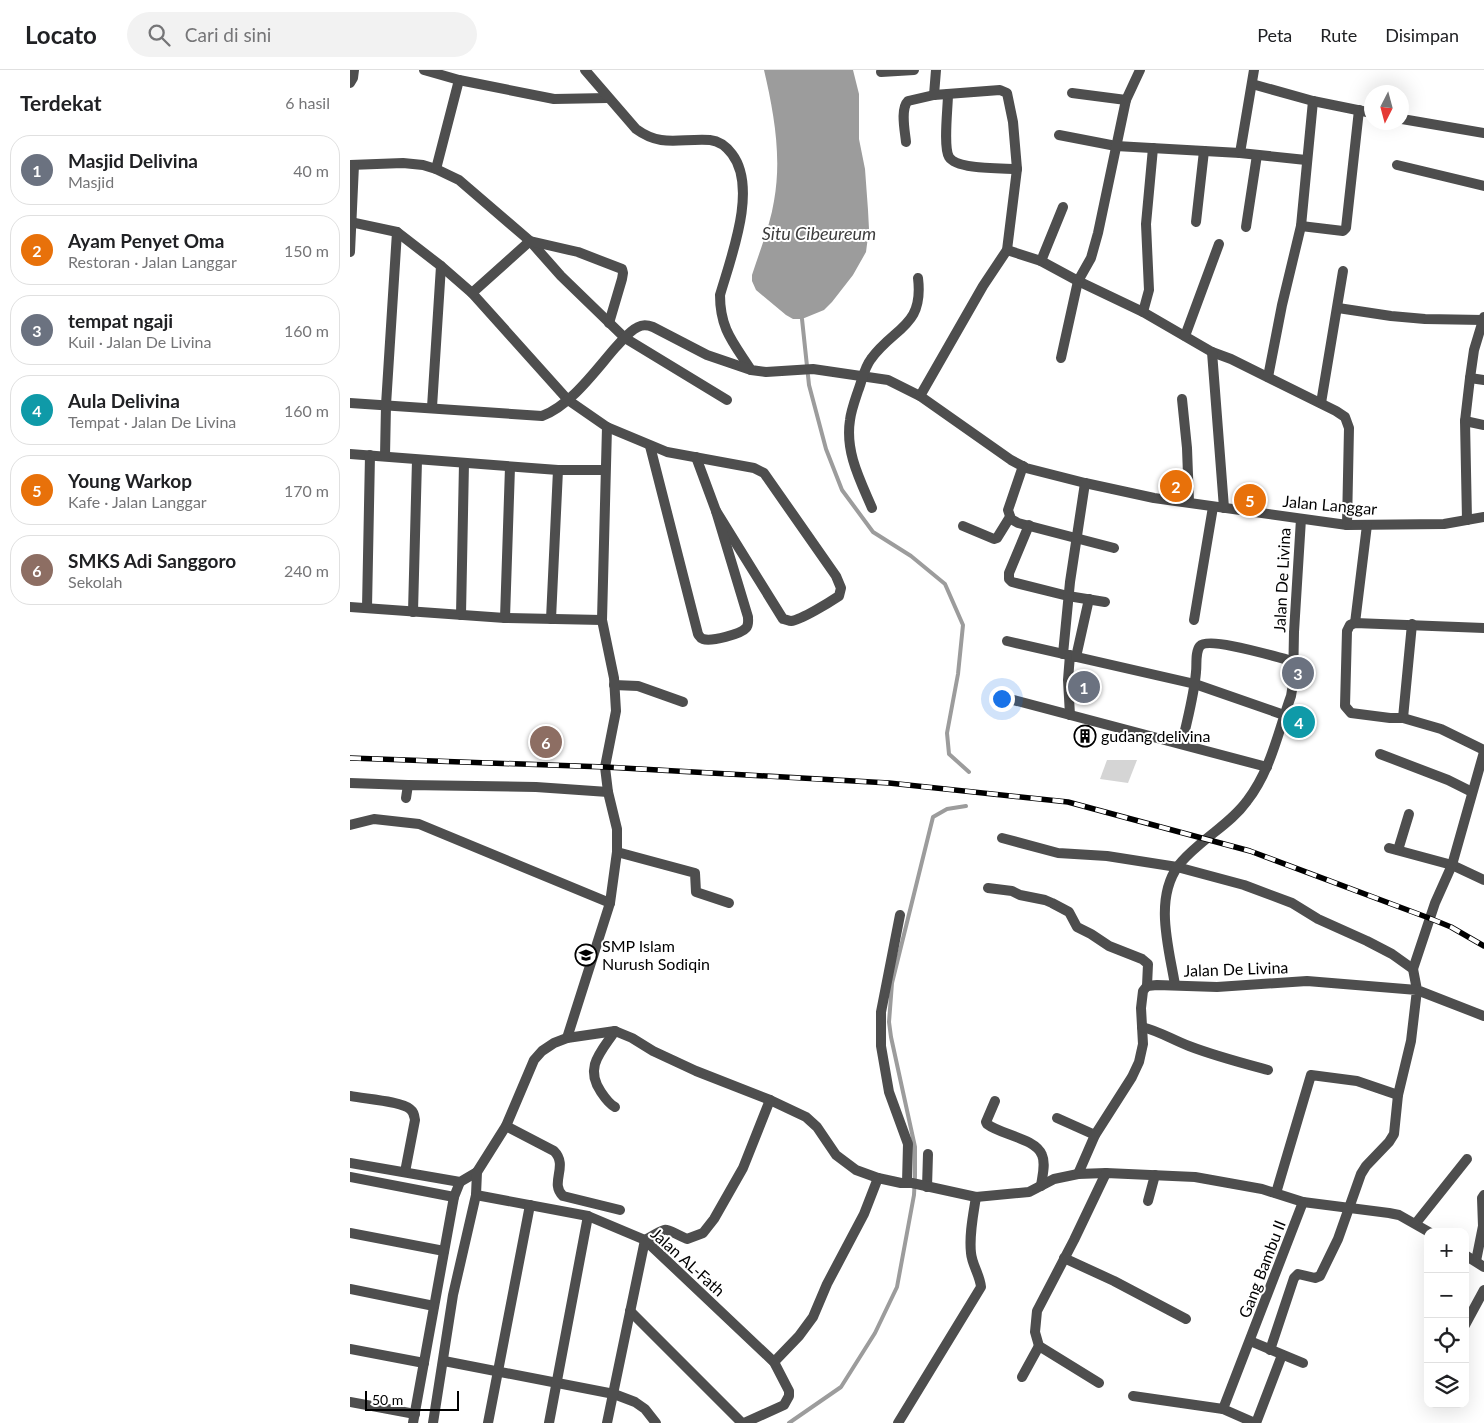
<!DOCTYPE html>
<html lang="id">
<meta charset="utf-8">
<style>
:root{--surface:#fff;--page:#f2f2f2;--text:#202124;--muted:#757577;--line:#e0e0e0;--accent:#0f766e}
body{margin:0;font-family:Lato,sans-serif;background:var(--page);color:var(--text)}
.controls{position:absolute;right:15px;bottom:15px;display:grid;overflow:hidden;border-radius:10px;box-shadow:0 5px 20px #0002}
.controls button{width:45px;height:45px;display:grid;place-items:center;padding:0;border:0;border-bottom:1px solid var(--line);background:var(--surface);color:var(--text);font:25px sans-serif}
.compass{position:absolute;left:1014px;top:15px;width:45px;height:45px;border-radius:50%;background:var(--surface);box-shadow:0 5px 20px #0002;rotate:186deg}
.scale{position:absolute;left:15px;bottom:12px;width:94px;box-sizing:border-box;padding-left:5px;border:2px solid #000;border-top:0;font-size:14px;line-height:18px;white-space:nowrap;color:#000;-webkit-text-stroke:4px #fff;paint-order:stroke}
.you{position:absolute;left:651px;top:628px;width:18px;height:18px;margin:-12px;border:4px solid #fff;border-radius:50%;background:#1a73e8;box-shadow:0 0 0 8px #1a73e833}
.badge{display:grid;place-items:center;width:32px;height:32px;border-radius:50%;background:var(--accent);color:#fff;font-size:16px;font-weight:700}
.pin{position:absolute;translate:-50% -50%;border:2px solid #fff;box-shadow:0 1px 5px #0006}
.list{margin:0;padding:0;list-style:none}
h2{display:flex;justify-content:space-between;align-items:center;height:65px;margin:0;padding:0 20px;font-size:21px}
h2 small{font-size:16px;font-weight:400;color:var(--muted)}
.list li{display:grid;grid-template-columns:32px 1fr auto;gap:15px;align-items:center;box-sizing:border-box;height:70px;margin:0 10px 10px;padding:0 10px;border:1px solid var(--line);border-radius:20px}
.list b{display:block;font-size:19px;white-space:nowrap}
.list p{margin:0;font-size:16px;white-space:nowrap;color:var(--muted)}
.list em{font-size:16px;font-style:normal;color:var(--muted)}
.icon{flex:none;width:28px;height:28px;fill:none;stroke:currentColor;stroke-width:2;stroke-linecap:round;stroke-linejoin:round}
.map{position:relative;flex:none;width:1134px;height:1353px;overflow:hidden}
header{display:flex;align-items:center;gap:30px;box-sizing:border-box;height:70px;padding:0 25px;background:var(--surface);border-bottom:1px solid var(--line)}
header strong{font-size:24px}
nav{display:flex;gap:28px;margin-inline-start:auto;font-size:18px}
.search{width:350px;height:45px;background:var(--page);display:flex;align-items:center;gap:12px;box-sizing:border-box;padding:0 18px;border-radius:28px;color:var(--muted);font-size:19px}
main{display:flex}
aside{flex:1;background:var(--surface)}
.map>svg:first-child{display:block}
.green{fill:#d5d5d5}
.water{fill:#9c9c9c}
.lines{fill:none;stroke-linecap:round;stroke-linejoin:round}
.stream{stroke:#9c9c9c;stroke-width:4}
.minor{stroke:#4e4e4e;stroke-width:10}
.rail-casing{stroke:#000;stroke-width:5.5}
.rail{stroke:#fff;stroke-width:4;stroke-dasharray:11;stroke-linecap:butt}
.labels{text-anchor:middle;stroke-width:4;stroke-linejoin:round;paint-order:stroke}
.street-label{font-size:16px;fill:#000;stroke:#fff}
.poi-label{font-size:16px;fill:#000;stroke:#fff;text-anchor:start}
.water-label{font-size:18px;font-style:italic;fill:#3d3d3d;stroke:#fff}
</style>
<header>
<strong>Locato</strong>
<div class="search"><svg class="icon" aria-label="search" viewBox="0 0 24 24"><circle cx="10" cy="10" r="6"/><path d="M15 15l6 6"/></svg>Cari di sini</div>
<nav><a>Peta</a><a>Rute</a><a>Disimpan</a></nav>
</header>
<main>
<aside>
<h2>Terdekat<small>6 hasil</small></h2>
<ul class="list">
<li><span class="badge" style="background:#6b7280">1</span><div><b>Masjid Delivina</b><p>Masjid</p></div><em>40 m</em></li>
<li><span class="badge" style="background:#e8710a">2</span><div><b>Ayam Penyet Oma</b><p>Restoran · Jalan Langgar</p></div><em>150 m</em></li>
<li><span class="badge" style="background:#6b7280">3</span><div><b>tempat ngaji</b><p>Kuil · Jalan De Livina</p></div><em>160 m</em></li>
<li><span class="badge" style="background:#0f9aa8">4</span><div><b>Aula Delivina</b><p>Tempat · Jalan De Livina</p></div><em>160 m</em></li>
<li><span class="badge" style="background:#e8710a">5</span><div><b>Young Warkop</b><p>Kafe · Jalan Langgar</p></div><em>170 m</em></li>
<li><span class="badge" style="background:#8d6e63">6</span><div><b>SMKS Adi Sanggoro</b><p>Sekolah</p></div><em>240 m</em></li>
</ul>
</aside>
<div class="map">
<svg width="1134" height="1353" viewBox="0 0 1134 1353">
<rect width="100%" height="100%" fill="#fff"/>
<polygon class="green" points="757,690 787,690 778,713 750,709"/>
<path class="water" d="M414,0H503L509,24V69L515,99L518,140L519,159L516,182L503,205L482,232L474,240L452,249H443L436,245L406,220L402,211V205C410,180 420,156 424,131C432,87 424,43 414,0Z"/>
<g class="lines">
<g class="stream">
<polyline points="452,249 459,315 476,379 492,420 523,462 561,486 595,514 613,555 608,604 597,663 599,684 619,702"/>
<polyline points="439,1353 491,1317 525,1263 547,1217 564,1125 565,1106 565,1077 541,967 539,952 542,913 583,747 597,739 616,736"/>
</g>
<g class="minor">
<polyline points="74,0 109,10 204,29 258,28"/>
<path d="M235,0L286,59C312,78 330,68 360,70C370,71 376,76 382,84C408,118 381,187 370,225C370,259 383,272 401,300L416,302L463,299L538,310L570,326L661,390L676,398L735,413L804,428L997,455L1094,454L1134,447"/>
<polyline points="531,2 564,0"/>
<polyline points="0,13 3,8 4,0"/>
<polyline points="902,14 963,31 1022,43"/>
<polyline points="722,23 776,30"/>
<path d="M598,24C598,37 593,77 599,87C607,100 653,98 667,99"/>
<polyline points="584,25 586,0"/>
<polyline points="1052,49 1134,63"/>
<polyline points="709,65 766,76 890,83 956,90"/>
<path d="M556,72C555,61 550,39 558,31L584,25L650,20L657,23L663,52L667,99L657,180L633,216L570,326"/>
<polyline points="890,83 904,0"/>
<polyline points="0,95 53,93 73,95 86,99 109,110 180,171 211,206 275,268 377,330"/>
<polyline points="1047,95 1134,116"/>
<polyline points="86,99 109,10"/>
<path d="M0,152L47,162L91,196L122,223L218,330L257,357L317,382L404,398L414,403L486,506L491,518L489,526C480,532 451,550 441,551C439,551 435,549 433,549L366,441"/>
<polyline points="846,152 854,81"/>
<polyline points="951,156 993,161 996,158 1009,40"/>
<polyline points="896,157 907,85"/>
<polyline points="657,180 691,191 728,211 793,242 862,282 881,289 986,341 995,347 999,358 997,455"/>
<polyline points="0,182 4,95"/>
<polyline points="691,191 713,137"/>
<polyline points="122,223 180,171 228,182 272,199 273,203 272,209 259,253"/>
<polyline points="988,238 1041,246 1075,249 1133,250"/>
<polyline points="793,242 799,220 796,154 803,78"/>
<polyline points="1134,247 1124,280 1120,308 1134,310"/>
<polyline points="835,266 869,174"/>
<polyline points="862,282 874,438"/>
<polyline points="711,288 728,211 741,188 748,163 776,30 790,0"/>
<polyline points="918,307 932,235 951,156 963,31"/>
<polyline points="832,329 837,378 839,432"/>
<path d="M0,333L192,346C221,335 245,301 265,278C272,271 279,261 288,257C293,254 298,255 303,257L357,285L401,300"/>
<polyline points="971,333 993,201"/>
<polyline points="82,337 91,196"/>
<polyline points="1115,351 1134,355"/>
<path d="M300,376L348,564C350,567 350,568 353,569C361,572 391,564 396,558C399,555 398,551 398,547L366,441L346,387"/>
<polyline points="0,384 208,400 255,400"/>
<polyline points="35,386 36,335 47,162"/>
<polyline points="673,396 658,440 661,449 668,453 764,478"/>
<path d="M522,438C510,410 495,382 500,350C501,341 505,330 508,321C512,311 514,298 521,289C544,257 574,257 568,208"/>
<polyline points="1117,450 1115,351 1120,308"/>
<polyline points="679,455 659,503 659,509 662,512 718,526 755,532"/>
<polyline points="613,456 644,469 647,468 660,447"/>
<polyline points="0,537 155,548 252,550"/>
<polyline points="17,538 20,385"/>
<polyline points="63,542 67,390"/>
<polyline points="111,545 114,393"/>
<polyline points="155,548 160,397"/>
<polyline points="201,549 208,400"/>
<polyline points="844,550 863,437"/>
<polyline points="1005,553 1017,455"/>
<polyline points="1134,558 1005,553 1000,555 997,561 995,636 1001,643 1040,648 1053,648 1091,659 1134,680"/>
<polyline points="657,571 845,614 934,645"/>
<polyline points="713,584 720,512 735,413"/>
<polyline points="720,585 718,610 720,645"/>
<polyline points="726,587 739,529"/>
<polyline points="264,615 288,616 333,632"/>
<polyline points="652,627 917,697"/>
<polyline points="1053,648 1062,554"/>
<path d="M832,674C837,650 844,626 846,602C847,595 845,582 850,576C859,566 929,588 943,591"/>
<polyline points="1030,684 1098,710 1122,722"/>
<polyline points="0,713 58,715"/>
<polyline points="56,728 58,715 186,717 258,722"/>
<polyline points="0,755 24,749 69,754 260,833"/>
<polyline points="652,768 708,783 757,786 827,797 894,815 942,833 968,849 1017,871 1042,884 1063,899 1067,920 1134,946"/>
<polyline points="1039,778 1102,795 1134,810"/>
<polyline points="1048,780 1059,744"/>
<polyline points="267,782 345,803 346,822 379,833"/>
<polyline points="638,818 662,821 670,825 695,830 702,833 719,842 727,857 741,864 759,876 792,889 798,894 797,916 793,921 791,938 793,974 789,992 782,1007 745,1065 728,1104"/>
<polyline points="550,845 531,942 531,976 539,1022 558,1074 557,1113"/>
<polyline points="1063,899 1085,833 1102,795 1134,682"/>
<path d="M825,915C819,878 804,830 828,796C834,788 842,781 849,775C866,760 884,749 897,731C921,700 928,662 941,626L943,614L944,562L951,449"/>
<polyline points="797,916 807,915 867,917 957,911 1067,920 1061,971 1048,1025 1044,1064 1039,1072 1016,1096 1011,1104 988,1169 970,1206 965,1208 948,1204 944,1208 920,1280"/>
<path d="M792,957C809,961 823,970 839,976C865,986 892,993 918,1000"/>
<polyline points="217,968 260,833 267,782 267,759 258,722 255,697 266,641 264,608 252,550 257,357"/>
<path d="M0,1026C14,1029 51,1031 60,1039C64,1042 64,1045 65,1050L55,1102"/>
<path d="M645,1031L636,1052L637,1054C651,1065 685,1068 692,1085C696,1094 692,1107 691,1116"/>
<path d="M265,1037C259,1034 255,1028 251,1022C234,997 251,982 265,961"/>
<polyline points="707,1048 745,1065"/>
<path d="M156,1056L204,1081C219,1096 199,1113 213,1126L270,1140"/>
<polyline points="0,1093 110,1112 127,1102"/>
<polyline points="0,1107 104,1127"/>
<polyline points="577,1117 578,1084"/>
<polyline points="926,1123 961,1005 1007,1011 1048,1025"/>
<polyline points="126,1125 238,1146 295,1170 424,1292 439,1321 439,1326 434,1335 394,1353"/>
<polyline points="798,1131 805,1105"/>
<polyline points="1066,1153 1117,1089"/>
<polyline points="0,1163 94,1181"/>
<polyline points="1115,1185 1134,1197"/>
<polyline points="714,1188 764,1211 836,1249"/>
<polyline points="1126,1191 1133,1156 1132,1128 1134,1125"/>
<polyline points="0,1219 84,1236"/>
<polyline points="280,1241 392,1353"/>
<polyline points="1115,1255 1134,1220"/>
<polyline points="900,1271 953,1293"/>
<polyline points="0,1279 74,1293"/>
<polyline points="94,1291 264,1324 285,1332 295,1339 306,1353"/>
<polyline points="424,1292 449,1266 463,1247 477,1214 514,1144 528,1108 551,1113 562,1113 626,1127 679,1122 704,1109 728,1104 756,1103 845,1107 912,1119 953,1132 1039,1143 1049,1145 1079,1162"/>
<polyline points="672,1307 689,1276"/>
<polyline points="749,1313 689,1276 685,1262 687,1241 724,1170 756,1103"/>
<polyline points="783,1326 873,1339"/>
<polyline points="0,1332 65,1344"/>
<polyline points="63,1353 104,1127 110,1112"/>
<polyline points="83,1353 103,1225 126,1125 127,1102 156,1056 184,990 192,981 204,973 217,968 265,961 282,968 303,981 346,1001 420,1030 456,1047 467,1057 486,1085 506,1100 528,1108"/>
<polyline points="138,1353 180,1135"/>
<polyline points="199,1353 238,1146"/>
<path d="M257,1353L295,1170C321,1156 310,1157 337,1169L353,1163L364,1149L393,1098L420,1030"/>
<path d="M548,1353L631,1217C630,1205 622,1195 621,1183C619,1165 623,1146 626,1127"/>
<polyline points="905,1353 873,1339 953,1132"/>
<polyline points="906,1353 932,1285"/>
</g>
<g class="rail-casing">
<polyline id="rail" points="0,688 255,697 539,713 718,732 900,781 1079,848 1101,857 1134,876"/>
</g>
<use href="#rail" class="rail"/>
</g>
<defs>
<g id="building-ring" transform="scale(1.125)"><circle r="9.5" fill="#fff" stroke="#000" stroke-width="1.5"/><path d="M-4-6H4V6H1V3H-1V6H-4ZM-2.5-4.3h1.7v1.8h-1.7ZM.8-4.3h1.7v1.8H.8ZM-2.5-1h1.7V.8h-1.7ZM.8-1h1.7V.8H.8Z" fill="#000"/></g>
<g id="school-ring" transform="scale(1.125)"><circle r="9.5" fill="#fff" stroke="#000" stroke-width="1.5"/><path d="M0-5L7-2L0 1L-7-2ZM-4 1L0 2.5L4 1V4Q0 6-4 4Z" fill="#000"/></g>
</defs>
<g fill-rule="evenodd">
<use href="#building-ring" x="735" y="666"/>
<use href="#school-ring" x="236" y="885"/>
</g>
<g class="labels">
<g class="street-label">
<text transform="translate(980 435) rotate(5)" y="6">Jalan Langgar</text>
<text transform="translate(932 510) rotate(-87)" y="6">Jalan De Livina</text>
<text transform="translate(886 899) rotate(-2)" y="6">Jalan De Livina</text>
<text transform="translate(338 1192) rotate(42)" y="6">Jalan AL-Fath</text>
<text transform="translate(912 1199) rotate(-69)" y="6">Gang Bambu II</text>
</g>
<g class="poi-label">
<text x="751" y="672">gudang delivina</text>
<text x="252" y="882">SMP Islam<tspan x="252" dy="18">Nurush Sodiqin</tspan></text>
</g>
<g class="water-label">
<text x="469" y="170">Situ Cibeureum</text>
</g>
</g>
</svg>
<div class="controls">
<button>+</button>
<button>−</button>
<button><svg class="icon" aria-label="locate" viewBox="0 0 24 24"><circle cx="12" cy="12" r="6"/><path d="M12 2v4M12 18v4M2 12h4M18 12h4"/></svg></button>
<button><svg class="icon" aria-label="layers" viewBox="0 0 24 24"><path d="M12 4l9 5-9 5-9-5zM3 14l9 5 9-5"/></svg></button>
</div>
<svg class="compass" viewBox="-18 -18 36 36"><path d="M0-13l5 13h-10z" fill="#e53935"/><path d="M0 13l5-13h-10z" fill="#757577"/></svg>
<div class="scale">50 m</div>
<div class="you"></div>
<div class="pin badge" style="left:734px;top:617px;background:#6b7280">1</div>
<div class="pin badge" style="left:826px;top:416px;background:#e8710a">2</div>
<div class="pin badge" style="left:948px;top:603px;background:#6b7280">3</div>
<div class="pin badge" style="left:949px;top:652px;background:#0f9aa8">4</div>
<div class="pin badge" style="left:900px;top:430px;background:#e8710a">5</div>
<div class="pin badge" style="left:196px;top:672px;background:#8d6e63">6</div>
</div>
</main>
